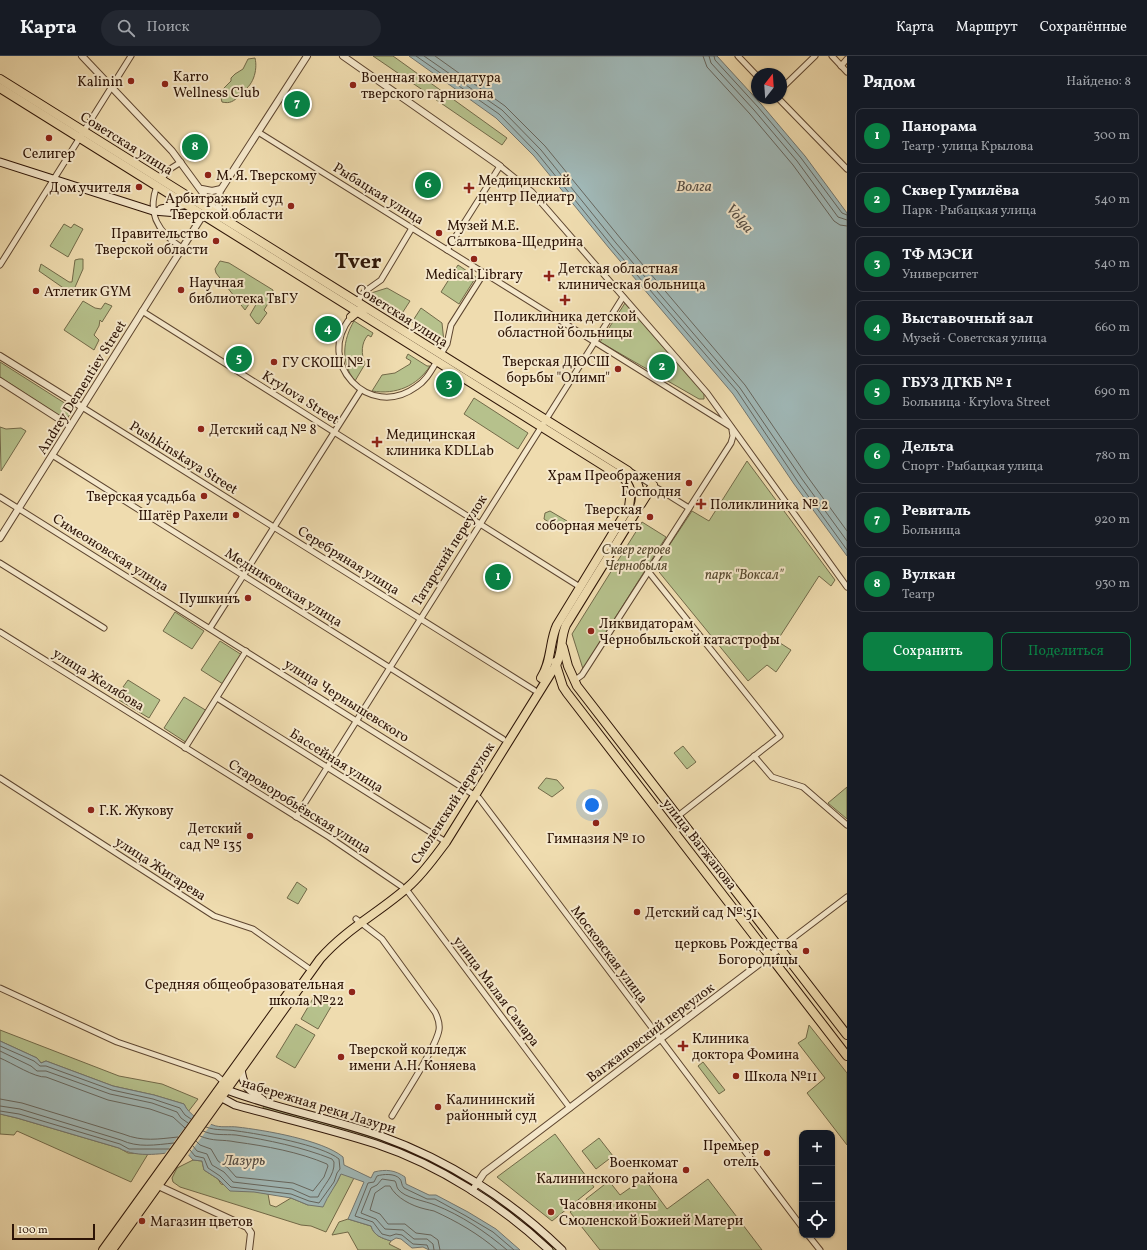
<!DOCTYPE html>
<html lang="ru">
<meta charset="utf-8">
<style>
:root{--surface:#171b24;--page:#242831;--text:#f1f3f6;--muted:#9ea1a6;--line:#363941;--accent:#0b8043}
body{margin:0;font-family:Vollkorn,serif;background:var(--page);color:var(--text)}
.controls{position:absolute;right:12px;bottom:12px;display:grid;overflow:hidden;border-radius:8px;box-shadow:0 1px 3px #0004}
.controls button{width:36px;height:36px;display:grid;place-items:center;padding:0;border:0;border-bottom:1px solid var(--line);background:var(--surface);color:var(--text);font:20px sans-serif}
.compass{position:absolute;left:751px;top:12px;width:36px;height:36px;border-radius:50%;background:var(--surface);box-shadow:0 1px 3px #0004;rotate:17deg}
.scale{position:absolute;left:12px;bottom:10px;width:83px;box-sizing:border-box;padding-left:4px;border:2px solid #2d1406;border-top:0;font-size:11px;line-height:14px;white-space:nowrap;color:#2d1406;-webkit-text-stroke:3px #f5e8cb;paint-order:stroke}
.you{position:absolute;left:592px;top:749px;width:14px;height:14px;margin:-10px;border:3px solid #fff;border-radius:50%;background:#1a73e8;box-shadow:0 0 0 6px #1a73e833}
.badge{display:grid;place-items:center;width:26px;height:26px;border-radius:50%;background:var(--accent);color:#fff;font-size:13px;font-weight:700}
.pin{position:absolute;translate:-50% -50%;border:2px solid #fff;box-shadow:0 1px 4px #0006}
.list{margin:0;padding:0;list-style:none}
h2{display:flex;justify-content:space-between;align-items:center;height:52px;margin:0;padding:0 16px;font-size:17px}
h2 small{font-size:13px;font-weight:400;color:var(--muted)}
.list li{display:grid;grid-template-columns:26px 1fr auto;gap:12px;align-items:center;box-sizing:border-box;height:56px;margin:0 8px 8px;padding:0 8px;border:1px solid var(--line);border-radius:8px}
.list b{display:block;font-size:15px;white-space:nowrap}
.list p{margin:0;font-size:13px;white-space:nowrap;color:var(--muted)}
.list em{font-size:13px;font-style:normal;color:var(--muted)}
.actions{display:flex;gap:8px;padding:12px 16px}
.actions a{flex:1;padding:9px 0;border:1px solid var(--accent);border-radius:8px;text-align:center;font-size:14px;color:var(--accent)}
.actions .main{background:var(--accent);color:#fff}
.icon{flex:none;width:22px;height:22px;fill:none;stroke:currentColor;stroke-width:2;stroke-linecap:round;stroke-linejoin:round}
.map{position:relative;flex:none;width:847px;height:1194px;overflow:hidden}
header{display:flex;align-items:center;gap:24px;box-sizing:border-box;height:56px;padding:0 20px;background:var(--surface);border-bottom:1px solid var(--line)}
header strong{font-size:19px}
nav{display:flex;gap:22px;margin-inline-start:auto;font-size:14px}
.search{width:280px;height:36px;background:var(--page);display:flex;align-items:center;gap:10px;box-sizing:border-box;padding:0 14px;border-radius:22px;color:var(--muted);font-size:15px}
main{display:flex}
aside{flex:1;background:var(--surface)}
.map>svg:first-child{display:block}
.green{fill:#b6c18c;stroke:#726a49}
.water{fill:#a0b8b7;stroke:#727670}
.pier{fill:#efdcaf}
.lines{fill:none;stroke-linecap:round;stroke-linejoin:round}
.shore{stroke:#66665e;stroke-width:1}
.minor-casing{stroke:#5e4630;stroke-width:7}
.tertiary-casing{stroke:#5e4630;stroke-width:8}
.secondary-casing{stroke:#2d1406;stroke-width:9}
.primary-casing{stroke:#2d1406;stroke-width:10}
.minor{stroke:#f5e8cb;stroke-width:5}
.tertiary{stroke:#f5e8cb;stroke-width:6}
.secondary{stroke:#f5e8cb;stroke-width:7}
.primary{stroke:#efdcaf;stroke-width:8}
.poi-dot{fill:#8f2418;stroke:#f5e8cb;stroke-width:1.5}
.labels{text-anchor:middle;stroke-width:4;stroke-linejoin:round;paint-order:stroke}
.poi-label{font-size:14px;fill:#2d1406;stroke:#f5e8cb;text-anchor:start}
.street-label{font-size:14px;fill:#2d1406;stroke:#f5e8cb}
.park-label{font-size:14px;font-style:italic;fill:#56482e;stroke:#f5e8cb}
.water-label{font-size:15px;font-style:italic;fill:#554d44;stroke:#f5e8cb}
.town-label{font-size:22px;font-weight:bold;fill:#2d1406;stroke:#f5e8cb}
</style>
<header>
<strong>Карта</strong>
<div class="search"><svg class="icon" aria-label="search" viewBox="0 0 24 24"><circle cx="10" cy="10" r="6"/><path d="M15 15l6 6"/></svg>Поиск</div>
<nav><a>Карта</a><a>Маршрут</a><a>Сохранённые</a></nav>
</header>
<main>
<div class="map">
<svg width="847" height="1194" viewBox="0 0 847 1194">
<rect width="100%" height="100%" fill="#efdcaf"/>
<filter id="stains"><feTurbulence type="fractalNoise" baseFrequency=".005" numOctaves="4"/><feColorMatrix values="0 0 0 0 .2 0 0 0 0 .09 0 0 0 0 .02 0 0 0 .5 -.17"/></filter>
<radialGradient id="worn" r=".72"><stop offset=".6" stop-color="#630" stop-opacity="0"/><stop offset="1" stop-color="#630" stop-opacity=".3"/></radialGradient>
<g class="green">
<polygon points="373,0 393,0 507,82 502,89 432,41 434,38 428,35 427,37"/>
<path d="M255,2C258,14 253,32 240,36L239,40C234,45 230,48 222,46L221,42L224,32L231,25V22L235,18L243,13L248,3Z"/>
<polygon points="64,168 71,172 74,168 83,173 68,201 50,190"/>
<polygon points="79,203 83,203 83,213 72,238 39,215 41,208 69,226 72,226 75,204"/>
<polygon points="220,205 229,207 273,234 272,241 264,254 267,257 259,268 256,267 250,259 258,245 253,242 245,254 216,217 215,213"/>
<polygon points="458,209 476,221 459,248 441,236"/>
<polygon points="387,232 410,245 401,259 368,238"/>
<polygon points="83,245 95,252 101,253 105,247 112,250 102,266 100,264 99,270 94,279 99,284 94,294 64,274"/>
<polygon points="625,247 704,337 704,343 699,343 600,286"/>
<polygon points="421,252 442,267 444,286 412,266"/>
<path d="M354,265L373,277L371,281L368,279C361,287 361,298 365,308L355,325C340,306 343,284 354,265Z"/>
<path d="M408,298L427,310H430C417,330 396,339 372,335L382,319L395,317L410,308L411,305L406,302Z"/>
<polygon points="0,306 74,353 66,364 0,321"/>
<polygon points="474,342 528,377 518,393 464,358"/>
<polygon points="0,371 6,373 21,372 26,375 1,415"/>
<polygon points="747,405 835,524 831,530 819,520 777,585 791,594 776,616 767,609 748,625 655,511 692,455 709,465"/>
<polygon points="550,455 567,465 566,472 561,474 544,463 545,457"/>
<polygon points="642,466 666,481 583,613 572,578"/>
<polygon points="175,556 204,575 192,593 163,575"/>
<polygon points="220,585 242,599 223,628 201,614"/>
<polygon points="128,624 160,644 149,662 119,644 126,633 123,631"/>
<polygon points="184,641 207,655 187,687 164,672"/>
<polygon points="683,690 696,706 687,713 674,697"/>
<polygon points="546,722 557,724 564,732 552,741 538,732"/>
<polygon points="847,731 847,763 828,747"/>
<polygon points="297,826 307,833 298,848 287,842"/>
<polygon points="315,939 332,949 318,973 301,963"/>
<polygon points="296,968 315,979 295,1012 276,1001"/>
<polygon points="809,969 847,1017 847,1089 807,1037 825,1022 798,987 806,982"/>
<polygon points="0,974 119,1020 162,1028 198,1043 188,1056 184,1048 154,1039 113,1030 46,1005 41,1007 37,1002 0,985"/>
<polygon points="703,1006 725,1034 719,1038 698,1010"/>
<polygon points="264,1049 378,1083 419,1100 465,1124 463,1126 377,1085 263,1052"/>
<polygon points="0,1058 17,1062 119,1092 128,1097 148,1098 131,1126 17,1075 14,1079 0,1078"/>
<polygon points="555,1078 594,1131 552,1165 497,1121"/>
<polygon points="599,1082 613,1100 596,1113 582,1095"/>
<path d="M193,1104L202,1105L204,1114L218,1123L221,1128L268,1138L270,1149L276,1151L291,1142L308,1149C324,1141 335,1135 341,1117L354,1122L326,1176L311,1170L301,1169L180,1131L173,1126L172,1122L177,1112Z"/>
<polygon points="644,1122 667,1153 708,1123 762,1194 600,1194 570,1156 582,1146 585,1148 587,1146 586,1143 609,1125 620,1139"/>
<polygon points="483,1135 528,1168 556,1194 552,1194 482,1138"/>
<path d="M348,1163L371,1170C374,1180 382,1182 391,1185L389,1188L401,1194H358L348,1176L332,1179L339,1166Z"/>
</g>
<g class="water">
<polygon points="409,0 717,0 761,48 805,100 847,157 847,500 794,428 733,338 609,192 534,100 496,62"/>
<path d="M0,985L37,1002L41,1007L46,1005L113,1030L154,1039L184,1048C189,1059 202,1066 213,1069C220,1072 230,1070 237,1071C264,1074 323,1084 343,1101L344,1109L371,1122L374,1116C386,1113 395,1114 405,1121L406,1128L429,1139H436L468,1156L496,1173L520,1194H429L423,1191L412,1192L401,1183L396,1182L391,1185C382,1182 374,1180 371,1170L348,1163L364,1126L341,1118C336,1130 328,1139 323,1151L308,1149L291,1142L254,1136L230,1135L218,1123L204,1114L202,1105L193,1104L185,1095C164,1097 138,1103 119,1092L17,1062L0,1058Z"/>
</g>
<polygon class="pier" points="195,1058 212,1067 187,1101 185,1098 164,1099"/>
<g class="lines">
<g class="shore">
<polyline points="416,0 499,58 537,97 612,190 737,335 798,426 847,494"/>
<polyline points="424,0 502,54 541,94 616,187 740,332 802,423 847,485"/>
<polyline points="435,0 505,50 545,90 621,183 745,329 807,420 847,475"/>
<polyline points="703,0 707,11 750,58 793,109 834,165 840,169 847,170"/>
<polyline points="709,0 711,7 754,54 797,105 838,161 847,164"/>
<polyline points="714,0 715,4 758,51 801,102 842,157 847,159"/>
<polyline points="0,990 34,1005 40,1010 46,1010 112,1034 153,1043 180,1052 185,1059 191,1063"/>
<polyline points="0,995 31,1010 37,1015 46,1015 110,1038 152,1047 177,1056 181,1062 188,1067"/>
<path d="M0,1002C12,1007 35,1022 46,1021L108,1044L150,1053L173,1061L185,1072"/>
<path d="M0,1043L22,1047L123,1078C143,1086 158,1083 178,1081"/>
<path d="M0,1050L20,1053L121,1084C138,1092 155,1089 174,1087"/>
<polyline points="0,1055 19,1058 120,1088 129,1093 170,1093"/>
<path d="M196,1085L200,1089L211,1093L218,1105L228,1112L236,1121L293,1127L313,1135L324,1121L328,1110L327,1108C299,1096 266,1090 236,1086C222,1083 214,1086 200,1080"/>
<path d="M193,1090L197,1095L207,1098L212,1109L224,1116L233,1126L292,1133L310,1141H318C323,1129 335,1120 334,1106L332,1103C302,1091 268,1084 236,1079C224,1078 214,1080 203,1075"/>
<path d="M190,1094L195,1100L204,1102L208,1112L220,1120L231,1131L291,1138L309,1145L319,1147L334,1126L337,1117L340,1113L339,1103C322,1089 260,1078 237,1075C226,1073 216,1075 206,1071"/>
<path d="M429,1194L427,1189L413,1188L402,1179L396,1178L390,1180L382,1178L373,1166L355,1160L368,1127L374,1126L377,1120C383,1118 395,1117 400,1123C402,1125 401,1129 404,1132L427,1143H435L466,1160L493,1176L514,1194"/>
<path d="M434,1194L433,1188L427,1183H414L403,1174L385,1173L376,1163L361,1157L371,1132L377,1129L382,1123L395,1125C397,1128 396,1130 398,1133C404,1142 426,1145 435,1149C461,1159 486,1176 507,1194"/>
<path d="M440,1194L438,1184L431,1179L416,1177L405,1168H388L380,1158L370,1154L375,1137L385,1130H390C396,1142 412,1150 425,1153C428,1154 431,1154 434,1155C456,1165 479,1178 497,1194"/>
</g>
<g class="minor-casing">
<g id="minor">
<polyline points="738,0 757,20"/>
<polyline points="832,0 847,16"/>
<polyline points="841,10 847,3"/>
<polyline points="781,33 815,0"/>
<polyline points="778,42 847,113"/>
<polyline points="258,76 731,371"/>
<polyline points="161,123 170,113 181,106"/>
<path d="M157,130C146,158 159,177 182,192"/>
<polyline points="447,194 500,110 532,136 707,337 847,531"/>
<polyline points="0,209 131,0"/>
<polyline points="357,246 364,236 381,224 412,172"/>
<polyline points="142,255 580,531"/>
<path d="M351,261C314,306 369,365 416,331C426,325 431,315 437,305"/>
<polyline points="441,298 447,288 451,269 484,217"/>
<polyline points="82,351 534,634"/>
<polyline points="52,399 503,683"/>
<polyline points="633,417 689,452"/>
<polyline points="0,441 479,742 802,1171"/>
<polyline points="0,507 104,572"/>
<polyline points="648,515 780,680 678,760"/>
<polyline points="210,572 361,334"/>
<polyline points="0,576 329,781 401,830"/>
<polyline points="574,625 582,619 731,387 733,380 732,374"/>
<polyline points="217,642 446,786"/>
<polyline points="185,692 246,595"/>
<polyline points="754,700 772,721 803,731 847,769"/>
<polyline points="0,722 214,860 253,873 311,914"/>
<polyline points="296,761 623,241"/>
<polyline points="406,833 570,1052"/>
<path d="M356,863L382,883L435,956C438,962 440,968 439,974C436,992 403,1041 392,1060"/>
<polyline points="780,892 847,841"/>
<polyline points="0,932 117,986 217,1020 224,1026"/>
<polyline points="808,1179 820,1194"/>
</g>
</g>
<g class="tertiary-casing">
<g id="tertiary">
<polyline points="82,0 172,95 219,159"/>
<polyline points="343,0 500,110"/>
<polyline points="202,133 212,135 221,133"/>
<polyline points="220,159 218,145 220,135 307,0"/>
<polyline points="0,300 82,351"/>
<polyline points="0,325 70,370"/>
<polyline points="0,482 203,159"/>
<polyline points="154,1128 247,1171 251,1177 249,1194"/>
<polyline points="472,1135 484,1117 780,892"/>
</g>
</g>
<g class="secondary-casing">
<g id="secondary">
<polyline points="0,106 153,155 203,159"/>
<polyline points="161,153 188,148"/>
<path d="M241,1012C243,1031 248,1033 263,1044"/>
<path d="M549,1194C501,1149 439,1109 376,1088C330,1073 282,1062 235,1049L222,1042L217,1036L227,1034C277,1053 330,1062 381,1080C448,1104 511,1144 562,1194"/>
</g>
</g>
<g class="primary-casing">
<g id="primary">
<path d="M0,23L628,415C640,425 643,440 637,454L566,569C560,582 563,596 556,609L446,786C434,802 423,818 408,831C380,856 346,873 320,903L112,1194"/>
<path d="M0,32L625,423L631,435L629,451L557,569C549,586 552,605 541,622"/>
<polyline points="351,261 358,255 363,255"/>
<polyline points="641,448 653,429"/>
<polyline points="563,591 568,610 577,630 847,979"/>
<polyline points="555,606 563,631 567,637 847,1000"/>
<polyline points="103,1194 294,929"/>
</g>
</g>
<use href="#minor" class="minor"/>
<use href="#tertiary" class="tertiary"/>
<use href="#secondary" class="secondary"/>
<use href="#primary" class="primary"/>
</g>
<g class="poi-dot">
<circle cx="131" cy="25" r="4"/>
<circle cx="165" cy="28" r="4"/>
<circle cx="353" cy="29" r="4"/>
<circle cx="49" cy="82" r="4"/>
<circle cx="208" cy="119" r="4"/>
<circle cx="139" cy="131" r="4"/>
<path d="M467 126h4v4h4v4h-4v4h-4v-4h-4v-4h4z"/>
<circle cx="291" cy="150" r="4"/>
<circle cx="439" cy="177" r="4"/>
<circle cx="216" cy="185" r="4"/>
<circle cx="474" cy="203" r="4"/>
<path d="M547 214h4v4h4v4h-4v4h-4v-4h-4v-4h4z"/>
<circle cx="181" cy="234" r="4"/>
<circle cx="36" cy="235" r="4"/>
<path d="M563 238h4v4h4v4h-4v4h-4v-4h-4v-4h4z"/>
<circle cx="274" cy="306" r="4"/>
<circle cx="618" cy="313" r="4"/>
<circle cx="201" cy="373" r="4"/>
<path d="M375 380h4v4h4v4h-4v4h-4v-4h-4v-4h4z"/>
<circle cx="689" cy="427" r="4"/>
<circle cx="204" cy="440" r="4"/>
<path d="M699 442h4v4h4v4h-4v4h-4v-4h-4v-4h4z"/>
<circle cx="236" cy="459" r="4"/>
<circle cx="650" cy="461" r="4"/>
<circle cx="248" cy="542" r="4"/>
<circle cx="591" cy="575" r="4"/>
<circle cx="91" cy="754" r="4"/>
<circle cx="596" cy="767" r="4"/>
<circle cx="250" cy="780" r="4"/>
<circle cx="637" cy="856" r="4"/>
<circle cx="806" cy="895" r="4"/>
<circle cx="352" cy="936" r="4"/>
<path d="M681 984h4v4h4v4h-4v4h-4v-4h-4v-4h4z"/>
<circle cx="341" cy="1001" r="4"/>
<circle cx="736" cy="1020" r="4"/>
<circle cx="438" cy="1051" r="4"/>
<circle cx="767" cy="1097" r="4"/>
<circle cx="686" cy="1114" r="4"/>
<circle cx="551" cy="1156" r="4"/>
<circle cx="142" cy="1165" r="4"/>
</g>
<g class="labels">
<g class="poi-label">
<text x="173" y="25">Karro<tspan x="173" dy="16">Wellness Club</tspan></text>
<text x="361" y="26">Военная комендатура<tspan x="361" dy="16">тверского гарнизона</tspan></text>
<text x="123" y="30" text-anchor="end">Kalinin</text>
<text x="49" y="102" text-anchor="middle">Селигер</text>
<text x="216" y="124">М. Я. Тверскому</text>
<text x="478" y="129">Медицинский<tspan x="478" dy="16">центр Педиатр</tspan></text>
<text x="131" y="136" text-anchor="end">Дом учителя</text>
<text x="283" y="147" text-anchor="end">Арбитражный суд<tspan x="283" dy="16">Тверской области</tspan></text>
<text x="447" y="174">Музей М.Е.<tspan x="447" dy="16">Салтыкова-Щедрина</tspan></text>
<text x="208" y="182" text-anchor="end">Правительство<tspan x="208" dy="16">Тверской области</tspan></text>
<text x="558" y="217">Детская областная<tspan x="558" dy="16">клиническая больница</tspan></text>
<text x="474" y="223" text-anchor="middle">Medical Library</text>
<text x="189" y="231">Научная<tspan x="189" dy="16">библиотека ТвГУ</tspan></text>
<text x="44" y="240">Атлетик GYM</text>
<text x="565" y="265" text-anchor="middle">Поликлиника детской<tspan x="565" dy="16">областной больницы</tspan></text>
<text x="610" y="310" text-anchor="end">Тверская ДЮСШ<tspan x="610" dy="16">борьбы "Олимп"</tspan></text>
<text x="282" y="311">ГУ СКОШ № 1</text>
<text x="209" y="378">Детский сад № 8</text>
<text x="386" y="383">Медицинская<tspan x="386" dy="16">клиника KDLLab</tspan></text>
<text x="681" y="424" text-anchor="end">Храм Преображения<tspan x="681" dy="16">Господня</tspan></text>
<text x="196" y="445" text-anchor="end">Тверская усадьба</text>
<text x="710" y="453">Поликлиника № 2</text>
<text x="642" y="458" text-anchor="end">Тверская<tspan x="642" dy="16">соборная мечеть</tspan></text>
<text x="228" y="464" text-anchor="end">Шатёр Рахели</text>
<text x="240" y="547" text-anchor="end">Пушкинъ</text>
<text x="599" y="572">Ликвидаторам<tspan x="599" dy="16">Чернобыльской катастрофы</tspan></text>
<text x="99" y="759">Г.К. Жукову</text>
<text x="242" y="777" text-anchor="end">Детский<tspan x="242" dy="16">сад № 135</tspan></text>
<text x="596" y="787" text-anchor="middle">Гимназия № 10</text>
<text x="645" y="861">Детский сад № 51</text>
<text x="798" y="892" text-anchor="end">церковь Рождества<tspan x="798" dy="16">Богородицы</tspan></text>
<text x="344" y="933" text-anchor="end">Средняя общеобразовательная<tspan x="344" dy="16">школа №22</tspan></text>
<text x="692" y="987">Клиника<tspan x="692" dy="16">доктора Фомина</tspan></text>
<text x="349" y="998">Тверской колледж<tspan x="349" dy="16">имени А.Н. Коняева</tspan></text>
<text x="744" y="1025">Школа №11</text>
<text x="446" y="1048">Калининский<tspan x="446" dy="16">районный суд</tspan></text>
<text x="759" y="1094" text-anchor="end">Премьер<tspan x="759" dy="16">отель</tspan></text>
<text x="678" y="1111" text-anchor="end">Военкомат<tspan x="678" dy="16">Калининского района</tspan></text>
<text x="559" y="1153">Часовня иконы<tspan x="559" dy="16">Смоленской Божией Матери</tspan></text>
<text x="150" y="1170">Магазин цветов</text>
</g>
<g class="street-label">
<text transform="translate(127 87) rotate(32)" y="5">Советская улица</text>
<text transform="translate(379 137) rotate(32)" y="5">Рыбацкая улица</text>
<text transform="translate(402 259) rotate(32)" y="5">Советская улица</text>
<text transform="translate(81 331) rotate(-58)" y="5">Andrey Dementiev Street</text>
<text transform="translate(301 341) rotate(32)" y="5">Krylova Street</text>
<text transform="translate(184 401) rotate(32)" y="5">Pushkinskaya Street</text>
<text transform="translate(449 494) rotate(-58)" y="5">Татарский переулок</text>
<text transform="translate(111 496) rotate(32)" y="5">Симеоновская улица</text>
<text transform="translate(349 504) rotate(32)" y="5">Серебряная улица</text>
<text transform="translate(284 531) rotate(32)" y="5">Медниковская улица</text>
<text transform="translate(99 623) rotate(32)" y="5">улица Желябова</text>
<text transform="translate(347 644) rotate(32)" y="5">улица Чернышевского</text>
<text transform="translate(337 704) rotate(32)" y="5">Бассейная улица</text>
<text transform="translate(452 747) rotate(-57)" y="5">Смоленский переулок</text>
<text transform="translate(300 750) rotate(32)" y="5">Староворобьёвская улица</text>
<text transform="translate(700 788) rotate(52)" y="5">улица Вагжанова</text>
<text transform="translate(161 812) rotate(33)" y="5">улица Жигарева</text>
<text transform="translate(610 898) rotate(53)" y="5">Московская улица</text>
<text transform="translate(497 935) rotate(53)" y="5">улица Малая Самара</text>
<text transform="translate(650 976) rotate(-37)" y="5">Вагжановский переулок</text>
<text transform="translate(319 1049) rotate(17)" y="5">набережная реки Лазури</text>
</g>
<g class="park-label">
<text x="636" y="498">Сквер героев<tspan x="636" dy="16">Чернобыля</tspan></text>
<text x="744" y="523">парк "Воксал"</text>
</g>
<g class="water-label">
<text x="694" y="135">Волга</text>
<text transform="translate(740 162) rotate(48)" y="5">Volga</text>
<text x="244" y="1109">Лазурь</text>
</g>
<g class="town-label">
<text x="358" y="212">Tver</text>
</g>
</g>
<rect width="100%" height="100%" filter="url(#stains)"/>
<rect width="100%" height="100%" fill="url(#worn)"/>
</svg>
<div class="controls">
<button>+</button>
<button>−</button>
<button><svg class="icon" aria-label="locate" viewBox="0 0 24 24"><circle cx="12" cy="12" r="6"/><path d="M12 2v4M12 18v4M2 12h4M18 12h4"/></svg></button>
</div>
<svg class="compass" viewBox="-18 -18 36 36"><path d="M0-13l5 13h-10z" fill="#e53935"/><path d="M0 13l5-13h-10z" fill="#9ea1a6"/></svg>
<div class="scale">100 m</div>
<div class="you"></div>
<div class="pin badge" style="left:498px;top:521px">1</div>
<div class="pin badge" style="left:662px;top:311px">2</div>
<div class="pin badge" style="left:449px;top:328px">3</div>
<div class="pin badge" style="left:328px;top:273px">4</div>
<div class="pin badge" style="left:239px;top:303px">5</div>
<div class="pin badge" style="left:428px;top:129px">6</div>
<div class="pin badge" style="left:297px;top:48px">7</div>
<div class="pin badge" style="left:195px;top:91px">8</div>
</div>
<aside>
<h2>Рядом<small>Найдено: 8</small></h2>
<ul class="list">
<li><span class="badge">1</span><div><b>Панорама</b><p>Театр · улица Крылова</p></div><em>300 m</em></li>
<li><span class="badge">2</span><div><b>Сквер Гумилёва</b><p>Парк · Рыбацкая улица</p></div><em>540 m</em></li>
<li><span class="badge">3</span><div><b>ТФ МЭСИ</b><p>Университет</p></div><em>540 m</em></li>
<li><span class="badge">4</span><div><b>Выставочный зал</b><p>Музей · Советская улица</p></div><em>660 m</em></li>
<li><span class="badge">5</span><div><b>ГБУЗ ДГКБ № 1</b><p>Больница · Krylova Street</p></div><em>690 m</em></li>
<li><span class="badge">6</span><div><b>Дельта</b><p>Спорт · Рыбацкая улица</p></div><em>780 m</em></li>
<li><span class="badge">7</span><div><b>Ревиталь</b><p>Больница</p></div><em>920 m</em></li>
<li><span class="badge">8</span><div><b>Вулкан</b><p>Театр</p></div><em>930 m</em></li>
</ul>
<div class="actions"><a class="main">Сохранить</a><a>Поделиться</a></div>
</aside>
</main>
